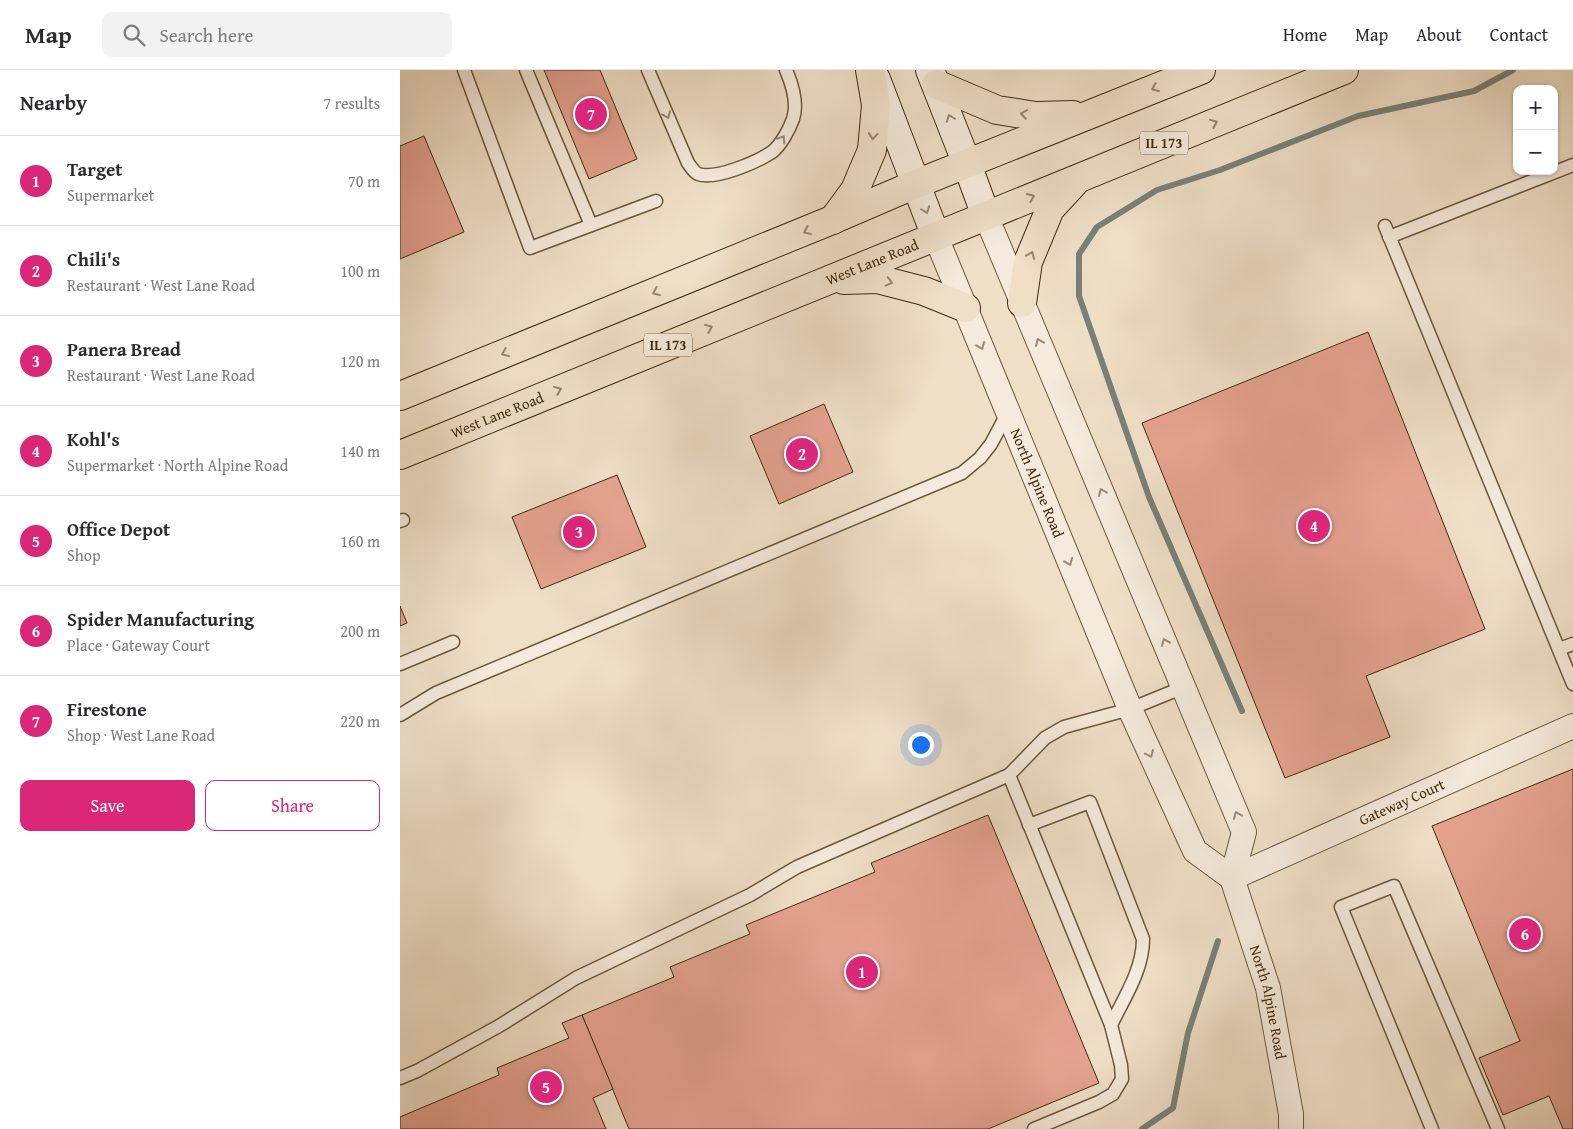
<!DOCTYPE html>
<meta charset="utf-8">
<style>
:root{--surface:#fff;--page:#f2f2f3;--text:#2b2b33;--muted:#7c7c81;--line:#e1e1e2;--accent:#db2777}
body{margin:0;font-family:"Gentium Book Plus",serif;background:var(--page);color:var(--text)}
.controls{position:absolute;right:15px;top:15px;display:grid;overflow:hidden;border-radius:10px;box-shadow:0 1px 4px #0004}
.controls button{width:45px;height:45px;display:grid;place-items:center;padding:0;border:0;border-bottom:1px solid var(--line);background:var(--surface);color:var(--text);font:25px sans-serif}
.you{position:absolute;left:520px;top:674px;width:18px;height:18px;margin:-12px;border:4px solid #fff;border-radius:50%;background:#1a73e8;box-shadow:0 0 0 8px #1a73e833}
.badge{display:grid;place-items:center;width:32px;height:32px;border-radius:50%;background:var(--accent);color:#fff;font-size:16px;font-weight:700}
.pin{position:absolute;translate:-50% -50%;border:2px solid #fff;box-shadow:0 1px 5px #0006}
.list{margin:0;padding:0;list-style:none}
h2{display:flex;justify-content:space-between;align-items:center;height:65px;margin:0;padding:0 20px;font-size:21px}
h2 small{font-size:16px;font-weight:400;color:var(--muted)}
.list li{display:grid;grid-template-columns:32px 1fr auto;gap:15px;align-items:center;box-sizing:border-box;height:90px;padding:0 20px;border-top:1px solid var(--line)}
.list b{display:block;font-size:19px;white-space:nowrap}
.list p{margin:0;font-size:16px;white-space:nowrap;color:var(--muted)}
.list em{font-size:16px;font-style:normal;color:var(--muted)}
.actions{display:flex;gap:10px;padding:15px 20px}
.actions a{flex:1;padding:11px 0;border:1px solid var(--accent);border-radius:10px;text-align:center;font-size:18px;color:var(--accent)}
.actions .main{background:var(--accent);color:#fff}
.icon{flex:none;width:28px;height:28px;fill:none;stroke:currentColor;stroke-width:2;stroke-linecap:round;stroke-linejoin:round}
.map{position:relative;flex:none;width:1173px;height:1059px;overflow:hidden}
header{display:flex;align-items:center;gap:30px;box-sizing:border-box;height:70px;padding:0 25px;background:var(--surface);border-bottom:1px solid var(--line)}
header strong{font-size:24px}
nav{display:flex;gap:28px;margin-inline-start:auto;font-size:18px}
.search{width:350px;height:45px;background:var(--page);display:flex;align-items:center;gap:12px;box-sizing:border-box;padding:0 18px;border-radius:10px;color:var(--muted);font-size:19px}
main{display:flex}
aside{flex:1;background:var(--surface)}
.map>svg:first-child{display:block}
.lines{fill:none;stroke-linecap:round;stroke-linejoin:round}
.stream{stroke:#788178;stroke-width:6}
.building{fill:#e5a291;stroke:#412b0d}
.service-casing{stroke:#6c583c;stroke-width:15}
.minor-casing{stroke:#6c583c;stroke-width:26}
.secondary-casing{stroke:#412b0d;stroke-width:30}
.primary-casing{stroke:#412b0d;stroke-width:30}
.service{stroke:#f5eadb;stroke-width:12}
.minor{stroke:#f5eadb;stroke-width:24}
.secondary{stroke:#f5eadb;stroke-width:28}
.primary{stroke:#efdfc7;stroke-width:28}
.oneway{stroke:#98856a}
.oneway2{stroke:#9b8a74}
.labels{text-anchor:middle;stroke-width:5;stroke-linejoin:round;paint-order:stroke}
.shield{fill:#f5eadb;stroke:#77644b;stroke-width:1}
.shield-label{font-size:14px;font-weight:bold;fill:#412b0d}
.street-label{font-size:15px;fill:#412b0d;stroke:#f5eadb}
</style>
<header>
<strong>Map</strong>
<div class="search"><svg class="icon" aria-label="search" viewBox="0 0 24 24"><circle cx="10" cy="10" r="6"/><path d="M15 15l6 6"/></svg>Search here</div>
<nav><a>Home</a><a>Map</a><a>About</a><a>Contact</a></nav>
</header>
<main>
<aside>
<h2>Nearby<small>7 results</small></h2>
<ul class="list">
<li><span class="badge">1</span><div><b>Target</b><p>Supermarket</p></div><em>70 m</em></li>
<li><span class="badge">2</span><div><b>Chili's</b><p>Restaurant · West Lane Road</p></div><em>100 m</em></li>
<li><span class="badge">3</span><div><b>Panera Bread</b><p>Restaurant · West Lane Road</p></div><em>120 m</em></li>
<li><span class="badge">4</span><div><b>Kohl's</b><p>Supermarket · North Alpine Road</p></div><em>140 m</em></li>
<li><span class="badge">5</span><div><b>Office Depot</b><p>Shop</p></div><em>160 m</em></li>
<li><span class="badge">6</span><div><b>Spider Manufacturing</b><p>Place · Gateway Court</p></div><em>200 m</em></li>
<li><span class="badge">7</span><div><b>Firestone</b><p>Shop · West Lane Road</p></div><em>220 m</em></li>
</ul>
<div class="actions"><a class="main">Save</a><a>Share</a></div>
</aside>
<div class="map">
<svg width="1173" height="1059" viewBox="0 0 1173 1059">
<rect width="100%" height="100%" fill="#efdfc7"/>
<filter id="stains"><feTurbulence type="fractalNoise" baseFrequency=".004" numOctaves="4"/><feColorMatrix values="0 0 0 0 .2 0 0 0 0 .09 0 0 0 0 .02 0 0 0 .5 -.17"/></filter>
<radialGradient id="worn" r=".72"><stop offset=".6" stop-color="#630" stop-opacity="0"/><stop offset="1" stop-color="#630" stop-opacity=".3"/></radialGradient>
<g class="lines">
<g class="stream">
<polyline points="842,641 749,427 679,226 679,184 697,157 757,120 820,100 958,46 1074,21 1113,0"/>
<polyline points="742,1059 773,1038 788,963 818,871"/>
</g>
</g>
<g class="building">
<polygon points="144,0 200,0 237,89 189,109"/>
<polygon points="24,66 64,162 0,189 0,76"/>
<polygon points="968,262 1085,559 966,606 990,667 885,708 742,353"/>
<polygon points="424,334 453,402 379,434 350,366"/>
<polygon points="217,405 246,477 141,519 112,447"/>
<polygon points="0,536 7,553 0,556"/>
<polygon points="1173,699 1173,1059 1163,1059 1149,1026 1103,1045 1079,988 1120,971 1032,756"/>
<polygon points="588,745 699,1013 588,1059 229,1059 182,945 274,907 270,897 350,864 346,855 475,802 471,793"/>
<polygon points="182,945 213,1019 193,1028 206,1059 0,1059 0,1047 99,1005 97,998 169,968 162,953"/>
</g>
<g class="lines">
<g class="service-casing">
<g id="service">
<polyline points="64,0 130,178 256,131"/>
<polyline points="126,0 191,155"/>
<path d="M248,0L288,93C291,97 294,102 298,104C316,110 357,92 372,82C381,75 389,60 393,49C398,34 392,14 386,0"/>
<polyline points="985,156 1173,614"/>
<polyline points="989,167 1173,95"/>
<polyline points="0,451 3,450"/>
<polyline points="1159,579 1173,574"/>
<polyline points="0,594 53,572"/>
<polyline points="0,645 36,623 562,403 580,388 591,374 608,342"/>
<polyline points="609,705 711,955 721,995 722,1009 713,1024 699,1032 634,1059"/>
<path d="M629,755L690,732L743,869C743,900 724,928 711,955"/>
<polyline points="0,1008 17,1001 99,956 176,908 350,825 397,797 609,705 645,668 664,657 730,639 784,617"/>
<polyline points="1032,1059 941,837 994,816 1098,1059"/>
</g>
</g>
<g class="minor-casing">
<g id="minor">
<path id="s1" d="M586,146L844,762L832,808L868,918L891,1044V1059"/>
<path id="s2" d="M536,167L730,639L795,781L832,808"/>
<path id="s3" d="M832,808L1173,656"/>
</g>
</g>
<g class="secondary-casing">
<g id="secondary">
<polyline points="530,0 567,94 586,146"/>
<polyline points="476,9 536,167"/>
</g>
</g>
<g class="primary-casing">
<g id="primary">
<polyline points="536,14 597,40 636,46 673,45"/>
<polyline points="433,150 455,120 472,80 476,35 470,0"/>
<polyline points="444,210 477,209 524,221 566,238"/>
<polyline points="622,233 628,192 650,139 674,113"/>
<polyline points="0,326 432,150 516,114 801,0"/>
<path id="s4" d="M0,385L944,0"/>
</g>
</g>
<use href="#service" class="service"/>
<use href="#minor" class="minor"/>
<use href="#secondary" class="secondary"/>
<use href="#primary" class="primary"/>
</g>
<defs><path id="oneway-chevron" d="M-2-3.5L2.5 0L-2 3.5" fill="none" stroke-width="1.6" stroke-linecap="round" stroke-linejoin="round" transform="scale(1.25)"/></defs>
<g class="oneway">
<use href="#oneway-chevron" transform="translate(755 18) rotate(158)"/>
<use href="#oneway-chevron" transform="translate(624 44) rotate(-171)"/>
<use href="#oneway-chevron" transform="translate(814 53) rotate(-22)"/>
<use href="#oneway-chevron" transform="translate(473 66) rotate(95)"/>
<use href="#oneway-chevron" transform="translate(631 127) rotate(-23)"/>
<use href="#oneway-chevron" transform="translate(407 161) rotate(158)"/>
<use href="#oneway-chevron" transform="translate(631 185) rotate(-68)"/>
<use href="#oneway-chevron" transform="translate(489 212) rotate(15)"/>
<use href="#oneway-chevron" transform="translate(256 222) rotate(158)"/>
<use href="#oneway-chevron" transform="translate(309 258) rotate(-22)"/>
<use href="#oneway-chevron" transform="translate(105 283) rotate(158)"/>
<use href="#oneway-chevron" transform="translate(158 320) rotate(-22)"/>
</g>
<g class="oneway2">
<use href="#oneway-chevron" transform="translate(267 45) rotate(67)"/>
<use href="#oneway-chevron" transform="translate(550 48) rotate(-111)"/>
<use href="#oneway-chevron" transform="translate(382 69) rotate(-57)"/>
<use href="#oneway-chevron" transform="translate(526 140) rotate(69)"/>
<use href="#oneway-chevron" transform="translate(639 272) rotate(-113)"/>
<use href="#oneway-chevron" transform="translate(581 276) rotate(68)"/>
<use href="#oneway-chevron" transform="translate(702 422) rotate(-113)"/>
<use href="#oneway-chevron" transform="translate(669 492) rotate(68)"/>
<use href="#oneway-chevron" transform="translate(765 572) rotate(-113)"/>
<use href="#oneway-chevron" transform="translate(750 684) rotate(65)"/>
<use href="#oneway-chevron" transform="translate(837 745) rotate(-113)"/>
</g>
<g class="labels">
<g class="shield">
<rect x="740" y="61.5" width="48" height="23" rx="4"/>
<rect x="244" y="263.5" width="48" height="23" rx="4"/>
</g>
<g class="shield-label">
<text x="764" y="78">IL 173</text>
<text x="268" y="280">IL 173</text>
</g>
<g class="street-label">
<text dy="5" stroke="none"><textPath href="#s4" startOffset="510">West Lane Road</textPath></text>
<text dy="5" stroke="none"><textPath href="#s4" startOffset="105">West Lane Road</textPath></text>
<text dy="5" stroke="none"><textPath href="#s2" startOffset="266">North Alpine Road</textPath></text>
<text dy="5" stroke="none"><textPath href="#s3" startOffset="186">Gateway Court</textPath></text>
<text dy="5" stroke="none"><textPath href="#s1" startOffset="845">North Alpine Road</textPath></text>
</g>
</g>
<rect width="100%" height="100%" filter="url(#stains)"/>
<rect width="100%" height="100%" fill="url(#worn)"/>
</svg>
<div class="controls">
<button>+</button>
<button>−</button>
</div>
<div class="you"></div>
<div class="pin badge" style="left:462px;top:902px">1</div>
<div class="pin badge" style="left:402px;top:384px">2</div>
<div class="pin badge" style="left:179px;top:462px">3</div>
<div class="pin badge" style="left:914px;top:456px">4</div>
<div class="pin badge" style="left:146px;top:1017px">5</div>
<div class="pin badge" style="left:1125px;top:864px">6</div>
<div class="pin badge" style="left:191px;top:44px">7</div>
</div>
</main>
